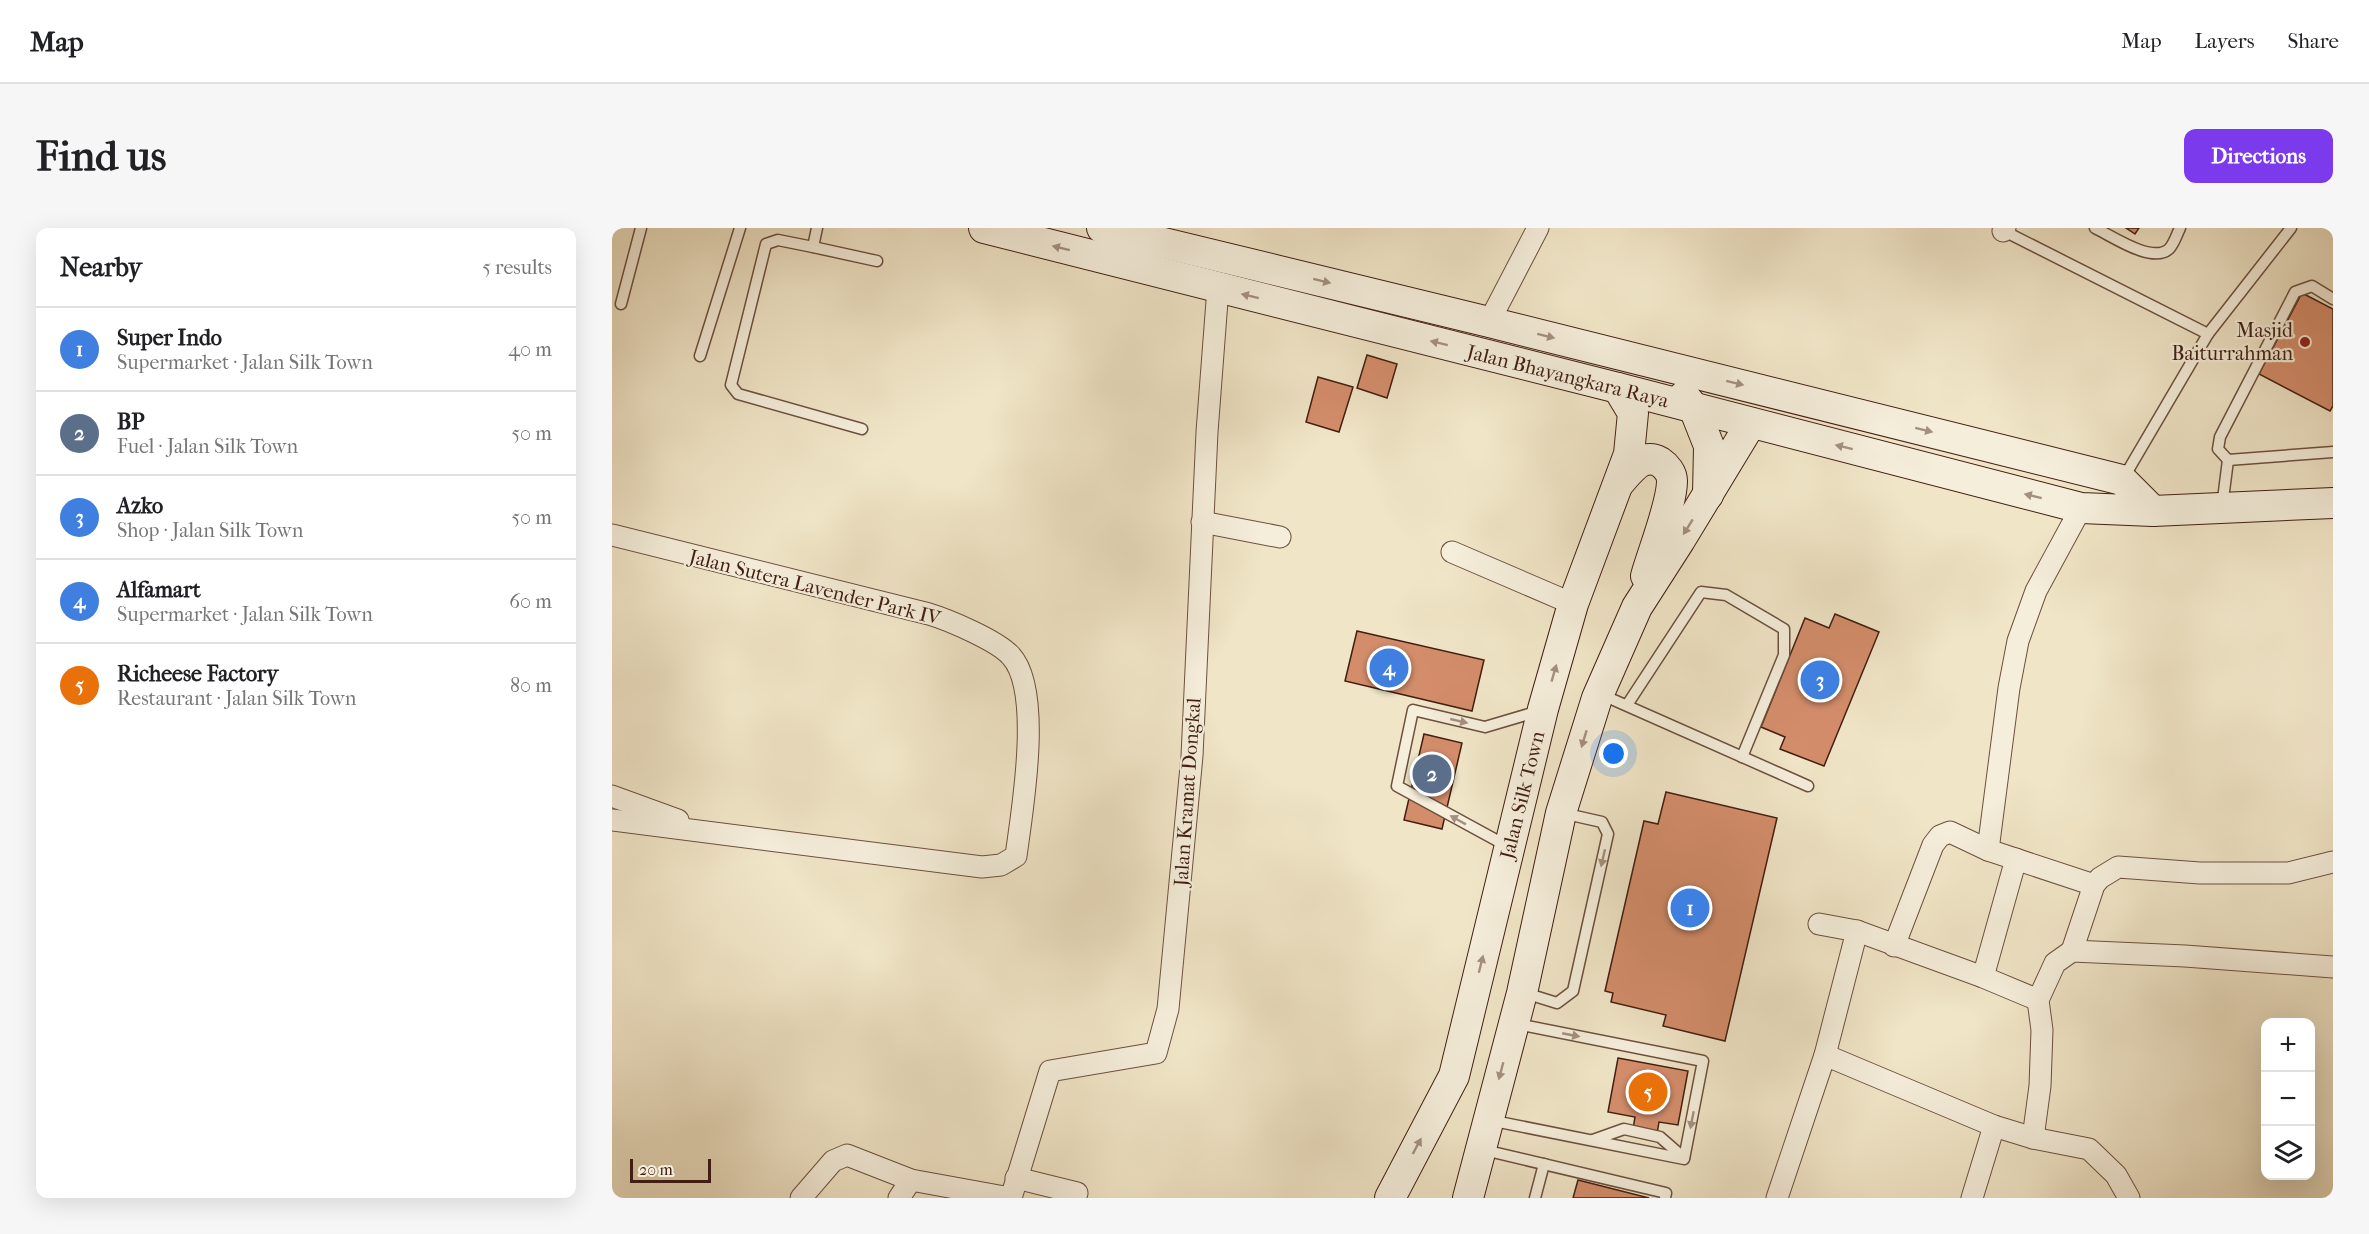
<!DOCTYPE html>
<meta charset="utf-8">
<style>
:root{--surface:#fff;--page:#f6f6f6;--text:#202124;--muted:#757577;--line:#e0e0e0;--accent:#7c3aed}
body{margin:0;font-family:"IM FELL French Canon",serif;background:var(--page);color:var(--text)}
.controls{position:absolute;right:18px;bottom:18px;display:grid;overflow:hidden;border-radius:12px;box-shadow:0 6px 24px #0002}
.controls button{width:54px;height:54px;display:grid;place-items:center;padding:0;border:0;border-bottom:2px solid var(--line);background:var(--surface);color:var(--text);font:30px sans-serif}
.scale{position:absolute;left:18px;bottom:15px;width:81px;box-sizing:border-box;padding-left:6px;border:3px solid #411e11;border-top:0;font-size:16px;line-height:21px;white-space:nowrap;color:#411e11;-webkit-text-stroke:4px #f5eedb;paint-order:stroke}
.you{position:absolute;left:1002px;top:526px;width:21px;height:21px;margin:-15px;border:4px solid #fff;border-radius:50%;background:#1a73e8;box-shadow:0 0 0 9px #1a73e833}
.badge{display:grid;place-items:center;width:39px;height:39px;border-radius:50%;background:var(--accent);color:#fff;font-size:20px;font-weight:700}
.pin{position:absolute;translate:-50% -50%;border:3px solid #fff;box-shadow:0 2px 6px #0006}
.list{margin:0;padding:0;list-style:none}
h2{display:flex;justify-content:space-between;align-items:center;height:78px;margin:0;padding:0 24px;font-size:26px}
h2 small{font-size:20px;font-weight:400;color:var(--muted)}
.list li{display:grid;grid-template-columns:39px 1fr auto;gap:18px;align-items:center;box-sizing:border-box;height:84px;padding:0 24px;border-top:2px solid var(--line)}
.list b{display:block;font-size:22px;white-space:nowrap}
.list p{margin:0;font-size:20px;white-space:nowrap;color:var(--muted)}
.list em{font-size:20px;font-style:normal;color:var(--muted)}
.icon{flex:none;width:33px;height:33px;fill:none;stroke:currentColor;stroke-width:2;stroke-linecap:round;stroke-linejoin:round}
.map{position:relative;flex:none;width:1721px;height:970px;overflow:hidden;border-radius:12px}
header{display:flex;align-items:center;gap:36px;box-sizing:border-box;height:84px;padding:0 30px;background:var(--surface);border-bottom:2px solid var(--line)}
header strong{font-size:28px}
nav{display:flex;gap:33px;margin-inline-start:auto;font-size:21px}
.intro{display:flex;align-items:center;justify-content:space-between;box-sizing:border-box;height:144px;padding:0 36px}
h1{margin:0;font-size:42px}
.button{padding:15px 27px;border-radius:12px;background:var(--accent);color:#fff;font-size:21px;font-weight:700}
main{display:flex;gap:36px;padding:0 36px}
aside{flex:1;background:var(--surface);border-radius:12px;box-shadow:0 6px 24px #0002}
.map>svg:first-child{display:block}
.building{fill:#d48d6b;stroke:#411e11;stroke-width:1.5}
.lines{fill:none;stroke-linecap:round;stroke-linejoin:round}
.lane-casing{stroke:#6d503e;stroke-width:13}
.street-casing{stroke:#6d503e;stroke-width:23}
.secondary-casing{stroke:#411e11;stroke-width:32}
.lane{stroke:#f5eedb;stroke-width:10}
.street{stroke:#f5eedb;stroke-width:21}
.secondary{stroke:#f5eedb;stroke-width:30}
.oneway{fill:#a49080}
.poi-dot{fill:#8f2418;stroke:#f5eedb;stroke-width:2}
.labels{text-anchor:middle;stroke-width:4.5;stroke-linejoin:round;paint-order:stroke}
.poi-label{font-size:20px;fill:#411e11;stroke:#f5eedb;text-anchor:end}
.street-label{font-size:20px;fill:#411e11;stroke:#f5eedb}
</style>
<header>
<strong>Map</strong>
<nav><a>Map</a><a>Layers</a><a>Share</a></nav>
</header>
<div class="intro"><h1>Find us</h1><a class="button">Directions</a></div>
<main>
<aside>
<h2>Nearby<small>5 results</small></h2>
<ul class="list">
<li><span class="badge" style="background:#3f7fe0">1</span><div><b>Super Indo</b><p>Supermarket · Jalan Silk Town</p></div><em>40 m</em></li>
<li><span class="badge" style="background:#5c6f8a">2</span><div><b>BP</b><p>Fuel · Jalan Silk Town</p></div><em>50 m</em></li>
<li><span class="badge" style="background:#3f7fe0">3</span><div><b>Azko</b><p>Shop · Jalan Silk Town</p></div><em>50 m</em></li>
<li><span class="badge" style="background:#3f7fe0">4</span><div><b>Alfamart</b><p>Supermarket · Jalan Silk Town</p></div><em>60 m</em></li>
<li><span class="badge" style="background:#e8710a">5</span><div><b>Richeese Factory</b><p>Restaurant · Jalan Silk Town</p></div><em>80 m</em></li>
</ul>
</aside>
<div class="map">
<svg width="1721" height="970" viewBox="0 0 1721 970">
<rect width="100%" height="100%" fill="#f0e5c7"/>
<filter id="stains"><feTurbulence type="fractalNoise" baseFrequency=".00333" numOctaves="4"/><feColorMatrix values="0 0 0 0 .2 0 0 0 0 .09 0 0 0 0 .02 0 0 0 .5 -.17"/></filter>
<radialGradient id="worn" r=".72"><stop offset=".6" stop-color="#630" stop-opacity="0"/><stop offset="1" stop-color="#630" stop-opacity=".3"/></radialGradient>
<g class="building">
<polygon points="1514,0 1527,0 1523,6"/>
<polygon points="1690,65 1721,81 1721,178 1718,183 1647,146"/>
<polygon points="755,127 785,136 775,170 745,160"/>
<polygon points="706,149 741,159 727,204 694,194"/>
<polygon points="1223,386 1267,404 1212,538 1168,521 1173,509 1149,499 1193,390 1217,400"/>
<polygon points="745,403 872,432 860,483 733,453"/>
<polygon points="812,506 850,515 830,601 792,592"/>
<polygon points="1054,564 1165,590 1113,813 1051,798 1054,787 999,774 1001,765 993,763 1032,593 1046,596"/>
<polygon points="1006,830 1076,843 1066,897 1047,894 1045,906 1021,901 1023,889 996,884"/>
<polygon points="966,952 1037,970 961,970"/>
</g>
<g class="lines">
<g class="lane-casing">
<g id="lane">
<polyline points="205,0 201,19 166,12 154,16 119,157 126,166 250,201"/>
<path d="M1483,0C1500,8 1540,36 1557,21C1562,16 1565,6 1568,0"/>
<polyline points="1388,1 1596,106"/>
<polyline points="201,19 265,33"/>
<polyline points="1721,71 1700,58 1683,64 1608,209 1606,221 1616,232 1721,224"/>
<polyline points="9,76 29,0"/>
<polyline points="88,128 128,0"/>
<polyline points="1511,251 1596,106 1679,0"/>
<polyline points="1610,279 1616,232"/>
<polyline points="987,470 995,469 1196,558"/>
<polyline points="1015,477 1089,364 1114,367 1172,401 1172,427 1130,529"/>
<polyline points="895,618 785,558 801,482 873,499 927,483"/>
<polyline points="913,765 945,775 961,763 996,606 990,594 950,585"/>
<polyline points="877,892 1072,931 1091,833 905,796"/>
<polyline points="981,912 1012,901 1048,909 1072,930"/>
<polyline points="872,922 1054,965 1053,970"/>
<polyline points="923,970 932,936"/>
</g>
</g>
<g class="street-casing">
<g id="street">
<polyline points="1391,3 1393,0"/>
<polyline points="877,94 926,0"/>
<polyline points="590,294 668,309"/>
<path d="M0,307L317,386C337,392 386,413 399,428C431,463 410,583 404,628L389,637L370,639L0,592"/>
<polyline points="840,324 961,376"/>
<polyline points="0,568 66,592"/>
<polyline points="1376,622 1397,460 1406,413 1424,363 1469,280"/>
<polyline points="1207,696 1245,703 1371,749 1426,772"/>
<polyline points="1282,718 1321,617 1328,608 1338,604 1376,622 1482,657"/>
<polyline points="1460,723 1482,657 1488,650 1506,639 1588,645 1676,645 1721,634"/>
<polyline points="1371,749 1404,631"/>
<polyline points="1213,827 1382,898 1421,910 1477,921 1504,947 1517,970"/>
<polyline points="1421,910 1428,858 1430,802 1426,772 1443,735 1460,723 1573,728 1721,739"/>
<polyline points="404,950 465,965"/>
<polyline points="189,970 221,933 235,927 299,952 398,970"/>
<polyline points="287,970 299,952"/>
<polyline points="399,970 438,843 544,825 556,781 580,528 595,204 606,60"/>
<polyline points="1165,970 1213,827 1245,703"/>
<polyline points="1360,970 1382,898"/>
</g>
</g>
<g class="secondary-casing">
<g id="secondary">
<polyline points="372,0 1006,160 1469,280 1541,283 1721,275"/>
<polyline points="490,0 877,94 1510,252 1541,283"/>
<polyline points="1072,168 1082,180 1097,218 1096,267"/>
<path d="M1007,255C1018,243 1030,224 1048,234C1054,238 1060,245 1060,253C1060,276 1041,323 1034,348"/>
<polyline points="778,970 842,848 931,481 961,376 1017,226 1021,185 1006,160"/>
<polyline points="856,970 910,765 949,585 985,470 1025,379 1068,312 1139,195"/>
</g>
</g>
<use href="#lane" class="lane"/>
<use href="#street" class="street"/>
<use href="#secondary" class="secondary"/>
</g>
<defs><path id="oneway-solid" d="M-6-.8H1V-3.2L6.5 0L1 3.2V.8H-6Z" transform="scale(1.5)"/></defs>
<g class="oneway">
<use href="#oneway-solid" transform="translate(449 20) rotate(-166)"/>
<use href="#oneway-solid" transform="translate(710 53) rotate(14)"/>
<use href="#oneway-solid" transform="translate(638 68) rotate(-166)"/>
<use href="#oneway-solid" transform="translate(934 108) rotate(14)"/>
<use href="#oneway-solid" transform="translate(827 115) rotate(-166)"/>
<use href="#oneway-solid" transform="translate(1123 155) rotate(14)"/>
<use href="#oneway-solid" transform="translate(1312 202) rotate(14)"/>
<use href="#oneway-solid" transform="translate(1232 219) rotate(-166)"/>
<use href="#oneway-solid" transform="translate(1421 268) rotate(-166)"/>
<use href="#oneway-solid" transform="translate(1076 299) rotate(122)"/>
<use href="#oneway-solid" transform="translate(942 445) rotate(-74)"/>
<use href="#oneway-solid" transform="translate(847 493) rotate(13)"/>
<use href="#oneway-solid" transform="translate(972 511) rotate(107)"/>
<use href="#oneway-solid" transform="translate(846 592) rotate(-151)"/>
<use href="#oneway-solid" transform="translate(991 630) rotate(103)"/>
<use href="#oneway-solid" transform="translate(869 736) rotate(-76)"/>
<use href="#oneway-solid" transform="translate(959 807) rotate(11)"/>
<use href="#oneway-solid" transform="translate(889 843) rotate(105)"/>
<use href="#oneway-solid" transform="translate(1080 892) rotate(101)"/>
<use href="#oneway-solid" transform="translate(805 918) rotate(-62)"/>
</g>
<circle class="poi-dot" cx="1693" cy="114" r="6"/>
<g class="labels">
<g class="poi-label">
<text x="1681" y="109">Masjid<tspan x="1681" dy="23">Baiturrahman</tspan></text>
</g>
<g class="street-label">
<text transform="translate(956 148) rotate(14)" y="7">Jalan Bhayangkara Raya</text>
<text transform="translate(203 359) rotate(14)" y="7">Jalan Sutera Lavender Park IV</text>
<text transform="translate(575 564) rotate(-86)" y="7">Jalan Kramat Dongkal</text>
<text transform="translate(910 567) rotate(-76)" y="7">Jalan Silk Town</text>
</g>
</g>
<rect width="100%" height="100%" filter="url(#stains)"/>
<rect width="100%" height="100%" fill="url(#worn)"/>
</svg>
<div class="controls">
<button>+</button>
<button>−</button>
<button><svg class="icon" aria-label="layers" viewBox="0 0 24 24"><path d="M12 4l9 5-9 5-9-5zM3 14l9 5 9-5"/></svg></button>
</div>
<div class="scale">20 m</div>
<div class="you"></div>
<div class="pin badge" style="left:1078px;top:680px;background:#3f7fe0">1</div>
<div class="pin badge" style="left:820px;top:546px;background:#5c6f8a">2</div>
<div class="pin badge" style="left:1208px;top:452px;background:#3f7fe0">3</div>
<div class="pin badge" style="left:777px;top:440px;background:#3f7fe0">4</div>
<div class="pin badge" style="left:1036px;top:864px;background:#e8710a">5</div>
</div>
</main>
